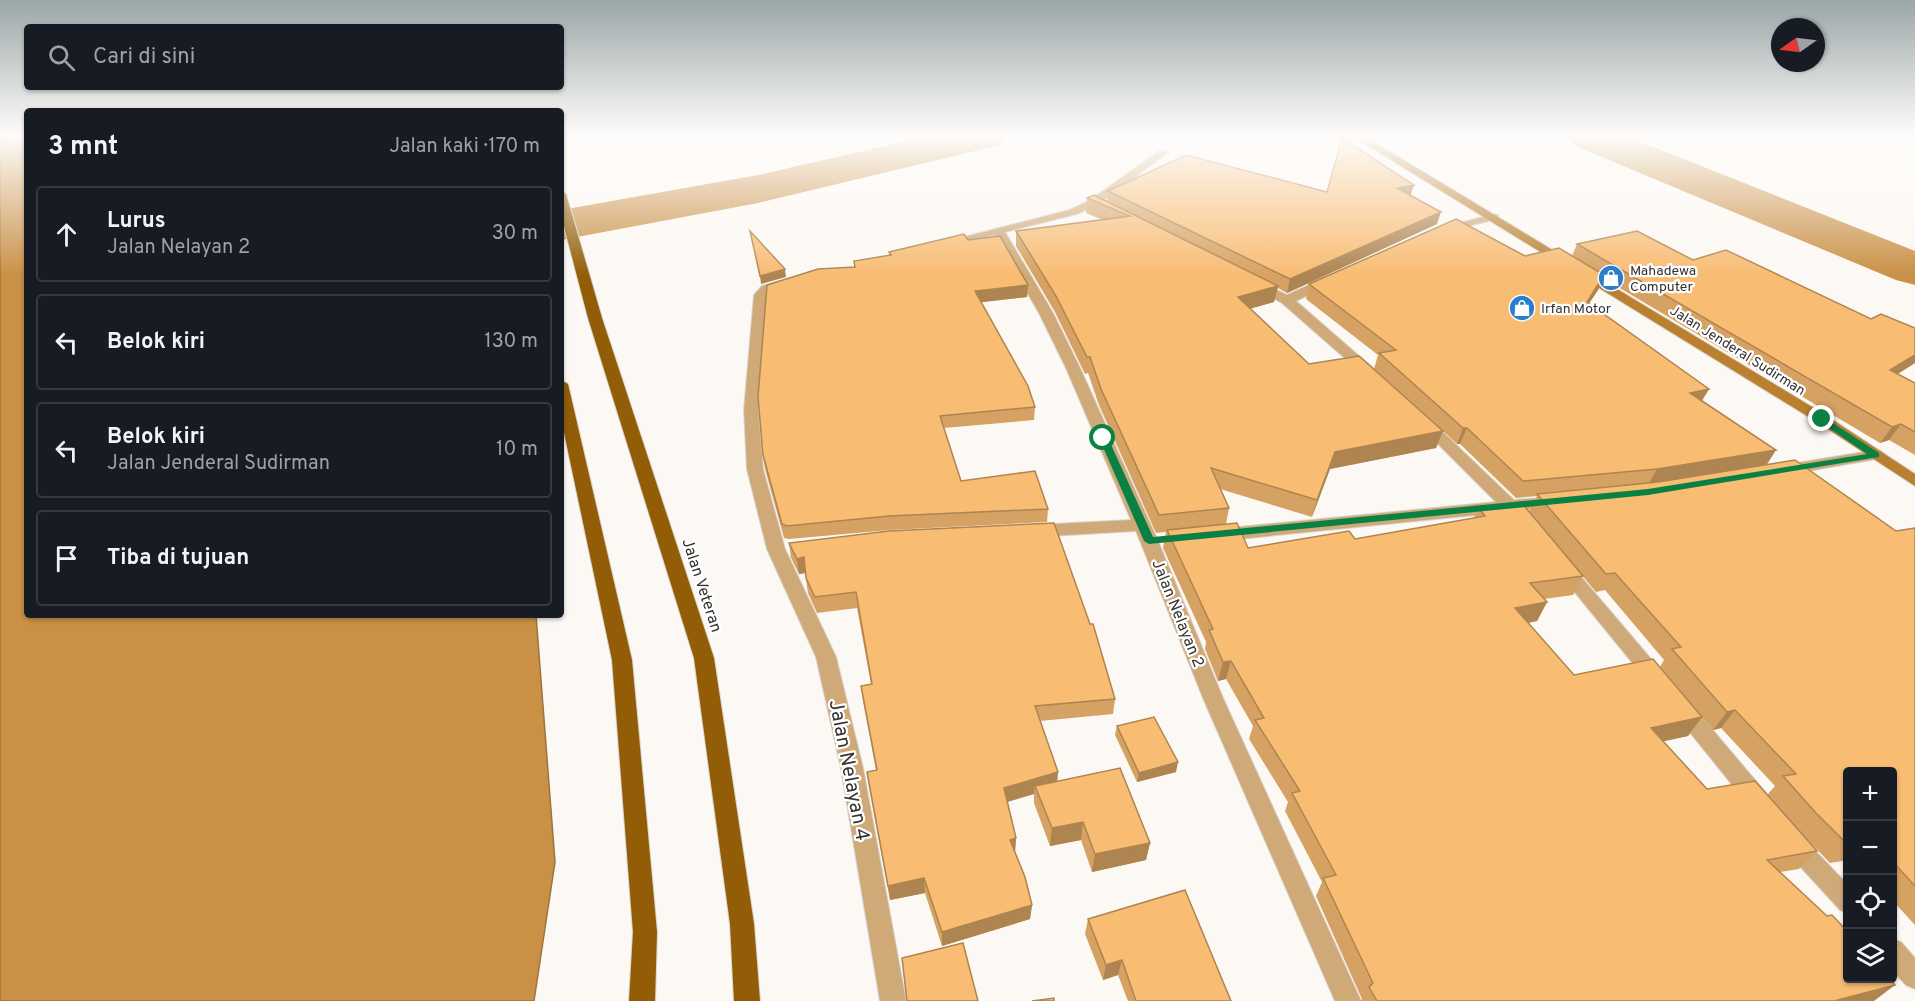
<!DOCTYPE html>
<html lang="id">
<meta charset="utf-8">
<style>
:root{--surface:#171b24;--page:#20242c;--text:#f1f3f6;--muted:#9ea1a6;--line:#363941}
body{margin:0;font-family:Overpass,sans-serif;background:var(--page);color:var(--text)}
.controls{position:absolute;right:18px;bottom:18px;display:grid;overflow:hidden;border-radius:6px;box-shadow:0 2px 4px #0004}
.controls button{width:54px;height:54px;display:grid;place-items:center;padding:0;border:0;border-bottom:2px solid var(--line);background:var(--surface);color:var(--text);font:30px sans-serif}
.compass{position:absolute;left:1771px;top:18px;width:54px;height:54px;border-radius:50%;background:var(--surface);box-shadow:0 2px 4px #0004;rotate:256deg}
.stop{position:absolute;width:18px;height:18px;margin:-14px;border:4px solid #0b8043;border-radius:50%;background:#fff}
.stop.end{background:#0b8043;border-color:#fff;box-shadow:0 2px 6px #0008}
.list{margin:0;padding:0;list-style:none}
h2{display:flex;justify-content:space-between;align-items:center;height:78px;margin:0;padding:0 24px;font-size:26px}
h2 small{font-size:20px;font-weight:400;color:var(--muted)}
.list li{display:grid;grid-template-columns:39px 1fr auto;gap:18px;align-items:center;box-sizing:border-box;height:96px;margin:0 12px 12px;padding:0 12px;border:2px solid var(--line);border-radius:6px}
.list b{display:block;font-size:22px;white-space:nowrap}
.list p{margin:0;font-size:20px;white-space:nowrap;color:var(--muted)}
.list em{font-size:20px;font-style:normal;color:var(--muted)}
.icon{flex:none;width:33px;height:33px;fill:none;stroke:currentColor;stroke-width:2;stroke-linecap:round;stroke-linejoin:round}
.map{position:relative;flex:none;width:1915px;height:1001px;overflow:hidden}
.search{position:absolute;background:var(--surface);box-shadow:0 2px 4px #0004;left:24px;top:24px;width:540px;height:66px;display:flex;align-items:center;gap:15px;box-sizing:border-box;padding:0 21px;border-radius:6px;color:var(--muted);font-size:22px}
.panel{position:absolute;background:var(--surface);box-shadow:0 2px 4px #0004;left:24px;top:108px;width:540px;height:510px;border-radius:6px}
.map>svg:first-child{display:block}
.water{fill:#c99046;stroke:#9d7440;stroke-width:1.5}
.lines{fill:none;stroke-linecap:round;stroke-linejoin:round}
.river{fill:#c99046;fill-rule:evenodd}
.minor-casing{stroke:#d8d5d0;stroke-width:2}
.secondary-casing{stroke:#d8d5d0;stroke-width:2}
.trunk-casing{stroke:#d8d5d0;stroke-width:2}
.minor{fill:#d0a979;fill-rule:evenodd}
.secondary{fill:#ba8030;fill-rule:evenodd}
.trunk{fill:#925d06;fill-rule:evenodd}
.wall{fill:#d5a263;fill-rule:evenodd}
.shaded-wall{fill:#ae8450}
.building{fill:#f8bc73;stroke:#ae8450;stroke-width:1.5}
.route{fill:#0b8043}
.labels{text-anchor:middle;stroke-width:4.5;stroke-linejoin:round;paint-order:stroke}
.far-poi-label{font-size:14px;fill:#353331;stroke:#fff;text-anchor:start}
.far-street-label{font-size:14px;fill:#353331;stroke:#fff}
.street-label{font-size:16px;fill:#353331;stroke:#fff}
.near-street-label{font-size:20px;fill:#353331;stroke:#fff}
</style>
<div class="map">
<svg width="1915" height="1001" viewBox="0 0 1915 1001">
<rect width="100%" height="100%" fill="#fcf8f3"/>
<polygon class="water" points="0,136 27,136 27,615 536,615 555,862 534,1001 0,1001"/>
<g class="lines">
<g class="river">
<polygon points="929,136 1006,136 1000,145 758,203 561,240 561,210 758,175"/>
<polygon points="1567,136 1626,136 1915,251 1915,285 1896,280 1573,145"/>
</g>
<g class="minor-casing">
<g id="minor">
<polygon points="1160,150 1169,152 1097,205 1077,214 1005,232 1053,313 1080,368 1158,541 1223,698 1361,1001 1335,1001 1203,698 1136,531 1034,537 1025,531 1034,525 1131,520 1066,368 1039,313 994,235 947,247 941,243 1069,210 1089,201"/>
<polygon points="1494,214 1498,215 1498,219 1446,231 1440,228"/>
<polygon points="1326,277 1332,281 1330,284 1296,301 1374,369 1376,372 1374,375 1364,375 1282,303 1252,286 1254,283 1262,283 1287,295"/>
<polygon points="788,279 794,283 792,286 770,292 766,296 758,410 763,469 785,549 836,657 863,768 906,1001 880,1001 841,768 816,657 767,549 747,469 744,410 754,295 762,286"/>
<polygon points="1424,417 1429,419 1514,500 1554,497 1562,502 1560,506 1524,510 1531,519 1523,525 1517,523 1506,512 1219,541 1210,535 1219,529 1496,502 1416,422 1419,419"/>
<polygon points="1876,450 1882,452 1884,455 1882,458 1785,475 1777,470 1785,465"/>
<polygon points="1565,563 1571,565 1663,673 1666,678 1663,683 1656,686 1649,683 1559,573 1556,569 1559,565"/>
<polygon points="1683,701 1690,703 1766,793 1769,800 1766,807 1758,810 1750,807 1676,715 1673,709 1676,703"/>
<polygon points="1793,833 1801,836 1848,885 1848,913 1840,910 1785,850 1782,843 1785,836"/>
<polygon points="1892,939 1901,942 1915,958 1915,989 1906,985 1892,970"/>
</g>
</g>
<g class="secondary-casing">
<polygon id="secondary" points="1352,136 1364,136 1827,416 1915,474 1915,486 1817,422"/>
</g>
<g class="trunk-casing">
<g id="trunk">
<polygon points="561,191 566,194 602,318 714,658 754,924 760,1001 734,1001 730,924 694,658 588,318 561,215"/>
<polygon points="561,380 568,384 632,660 657,932 655,1001 629,1001 633,932 612,660 561,418"/>
</g>
</g>
<use href="#minor" class="minor"/>
<use href="#secondary" class="secondary"/>
<use href="#trunk" class="trunk"/>
</g>
<g class="wall">
<path d="M1108,191L1327,192L1411,195L1437,224L1287,293L1278,288L1274,302L1250,309L1309,364L1436,425L1374,369L1378,355L1306,299L1309,284L1525,256H1572L1577,244L1693,260L1871,319L1915,328V363L1898,374L1915,383V455L1889,440L1880,443L1603,278L1598,290L1589,303L1709,389L1702,400L1767,464L1896,531L1915,528V925L1893,901V771H1848V860L1830,863L1805,837L1817,851L1799,869L1780,872L1874,1001H1361L1362,999L1316,896L1322,882L1285,811L1288,802L1249,739L1253,726L1226,679L1218,681L1205,649L1206,642L1163,548L1166,532L1156,533L1099,405L1088,373L1085,374L1055,312L1016,246V231L1103,220L1086,213L1087,198L1107,201ZM1443,431L1457,444H1460L1516,498L1537,496L1529,512L1596,592L1605,590L1664,660L1660,667L1713,730L1721,728L1775,786L1768,794L1707,789L1663,741L1688,736L1702,717L1574,675L1528,623L1537,621L1547,602L1544,599L1573,595L1583,576L1478,507L1474,518L1355,539L1248,548L1226,524L1229,508L1220,489L1312,517L1330,469L1436,448Z"/>
<polygon points="968,240 1028,285 1027,297 981,302 1035,407 1034,420 944,428 961,481 1048,509 1047,522 890,530 789,539 784,538 765,469 763,455 854,267 854,261 889,256 889,252"/>
<polygon points="789,543 1115,699 1113,714 1040,721 1057,781 1150,843 1146,860 1092,872 1081,840 1050,846 1034,803 1034,794 1007,802 1016,838 1015,852 1032,905 1030,919 942,946 925,893 890,900 869,787 867,772 876,770 863,701 861,686 871,684 857,608 817,613 808,593 805,573 799,574 791,558"/>
<polygon points="1117,726 1176,772 1137,782 1115,735"/>
<polygon points="1088,919 1231,1001 1128,1001 1118,975 1103,980 1085,934"/>
</g>
<g class="shaded-wall">
<polygon points="1414,185 1410,197 1397,188"/>
<polygon points="1441,212 1437,224 1287,293 1290,279"/>
<polygon points="785,269 786,277 761,284 760,276"/>
<polygon points="1604,275 1598,290 1580,317 1587,302"/>
<polygon points="1028,285 1027,297 975,303 975,291"/>
<polygon points="1278,286 1274,302 1234,313 1238,297"/>
<polygon points="1915,355 1915,363 1879,385 1890,370"/>
<polygon points="1709,389 1700,404 1690,393"/>
<polygon points="1901,424 1889,440 1880,443 1892,427"/>
<polygon points="1463,428 1467,428 1460,444 1457,444"/>
<polygon points="1443,431 1436,448 1330,469 1312,517 1317,500 1335,452"/>
<polygon points="1776,450 1766,466 1648,485 1657,469"/>
<polygon points="804,557 806,573 799,574 797,559"/>
<polygon points="1547,602 1537,621 1506,627 1515,608"/>
<polygon points="1231,661 1226,679 1218,681 1223,662"/>
<polygon points="1735,710 1721,728 1713,730 1727,712"/>
<polygon points="1702,717 1688,736 1638,747 1651,728"/>
<polygon points="1178,762 1176,772 1137,782 1139,773"/>
<polygon points="1058,772 1057,787 1035,786 1034,794 1003,803 1004,788"/>
<polygon points="1083,822 1081,840 1050,846 1052,828"/>
<polygon points="1016,838 1015,853 1010,840"/>
<polygon points="1150,843 1146,860 1092,872 1095,854"/>
<polygon points="924,878 925,893 890,900 888,886"/>
<polygon points="1032,905 1030,919 942,946 942,932"/>
<polygon points="1122,960 1118,975 1103,980 1106,965"/>
<polygon points="1895,985 1874,1001 1834,1001"/>
</g>
<g class="building">
<polygon points="1342,138 1414,185 1397,188 1441,212 1290,279 1108,191 1186,155 1327,192"/>
<polygon points="1094,195 1278,286 1238,297 1309,364 1359,356 1443,431 1335,452 1317,500 1211,468 1229,508 1159,515 1101,389 1090,357 1087,357 1056,296 1016,231 1130,216 1087,198"/>
<polygon points="1456,219 1525,256 1559,248 1604,275 1587,302 1709,389 1690,393 1776,450 1657,469 1523,481 1467,428 1463,428 1379,353 1396,350 1309,284"/>
<polygon points="750,231 785,269 760,276"/>
<polygon points="1637,231 1693,260 1726,250 1871,319 1881,314 1915,328 1915,355 1890,370 1915,383 1915,432 1901,424 1892,427 1577,244"/>
<polygon points="964,234 968,240 1000,236 1028,285 975,291 1028,386 1035,407 940,416 961,481 1035,471 1048,509 889,516 787,526 782,524 763,455 758,397 767,285 818,269 855,267 854,261 891,255 889,252"/>
<polygon points="1795,460 1896,531 1915,528 1915,886 1893,862 1893,771 1848,771 1848,845 1816,813 1783,776 1796,774 1735,710 1727,712 1672,649 1681,647 1615,573 1606,574 1537,494 1658,482"/>
<polygon points="1521,502 1583,576 1530,583 1547,602 1515,608 1574,675 1653,659 1702,717 1651,728 1707,789 1755,781 1817,851 1767,860 1827,916 1832,915 1848,932 1848,978 1890,978 1895,985 1834,1001 1377,1001 1369,987 1373,983 1323,878 1336,875 1292,793 1300,791 1255,720 1264,718 1231,661 1223,662 1209,630 1213,629 1167,530 1237,523 1248,548 1349,531 1355,539 1485,516 1478,507"/>
<polygon points="1054,523 1090,624 1093,624 1115,699 1035,706 1058,772 1004,788 1016,838 1010,840 1025,877 1032,905 942,932 924,878 888,886 867,772 877,770 861,686 872,684 856,592 815,597 806,578 804,557 797,559 789,543 889,531"/>
<polygon points="1154,717 1178,762 1139,773 1117,726"/>
<polygon points="1120,768 1150,843 1095,854 1083,822 1052,828 1035,786"/>
<polygon points="1185,890 1231,1001 1136,1001 1122,960 1106,965 1088,919"/>
<polygon points="963,943 978,1001 907,1001 902,958"/>
<polygon points="1054,998 1054,1001 1032,1001"/>
</g>
<linearGradient id="sky" x2="0" y2="1"><stop stop-color="#9ba6a7"/><stop offset="0.49" stop-color="#fefcfa"/><stop offset="1" stop-color="#fefcfa" stop-opacity="0"/></linearGradient>
<rect width="1915" height="276" fill="url(#sky)"/>
<polygon class="route" points="1822,416 1879,453 1879,457 1648,495 1149,544 1144,541 1099,438 1103,435 1108,438 1153,537 1648,489 1867,454 1819,421 1817,419"/>
<defs>
<g id="shop-disc" transform="scale(1.35)"><circle r="9.5" fill="#2b7ecd" stroke="#fff"/><path d="M-5-2.5h2.3a2.7 3.5 0 0 1 5.4 0H5L5.5 6h-11ZM-1.5-2.5h3a1.5 2.3 0 0 0-3 0Z" fill="#fff"/></g>
</defs>
<g fill-rule="evenodd">
<use href="#shop-disc" x="1611" y="278"/>
<use href="#shop-disc" x="1522" y="308"/>
</g>
<g class="labels">
<g class="far-poi-label">
<text x="1630" y="275">Mahadewa<tspan x="1630" dy="16">Computer</tspan></text>
<text x="1541" y="313">Irfan Motor</text>
</g>
<g class="far-street-label">
<text transform="translate(1738 350) rotate(32)" y="5">Jalan Jenderal Sudirman</text>
</g>
<g class="street-label">
<text transform="translate(703 585) rotate(72)" y="6">Jalan Veteran</text>
<text transform="translate(1179 613) rotate(68)" y="6">Jalan Nelayan 2</text>
</g>
<g class="near-street-label">
<text transform="translate(850 770) rotate(79)" y="7">Jalan Nelayan 4</text>
</g>
</g>
</svg>
<div class="controls">
<button>+</button>
<button>−</button>
<button><svg class="icon" aria-label="locate" viewBox="0 0 24 24"><circle cx="12" cy="12" r="6"/><path d="M12 2v4M12 18v4M2 12h4M18 12h4"/></svg></button>
<button><svg class="icon" aria-label="layers" viewBox="0 0 24 24"><path d="M12 4l9 5-9 5-9-5zM3 14l9 5 9-5"/></svg></button>
</div>
<svg class="compass" viewBox="-18 -18 36 36"><path d="M0-13l5 13h-10z" fill="#e53935"/><path d="M0 13l5-13h-10z" fill="#9ea1a6"/></svg>
<div class="stop" style="left:1103px;top:438px"></div>
<div class="stop end" style="left:1822px;top:419px"></div>
<div class="search"><svg class="icon" aria-label="search" viewBox="0 0 24 24"><circle cx="10" cy="10" r="6"/><path d="M15 15l6 6"/></svg>Cari di sini</div>
<section class="panel">
<h2>3 mnt<small>Jalan kaki · 170 m</small></h2>
<ul class="list">
<li><svg class="icon" aria-label="ahead" viewBox="0 0 24 24"><path d="M12 20V5M6 11l6-6 6 6"/></svg><div><b>Lurus</b><p>Jalan Nelayan 2</p></div><em>30 m</em></li>
<li><svg class="icon" aria-label="left" viewBox="0 0 24 24"><path d="M17 20v-9H6M10 6l-5 5 5 5"/></svg><div><b>Belok kiri</b></div><em>130 m</em></li>
<li><svg class="icon" aria-label="left" viewBox="0 0 24 24"><path d="M17 20v-9H6M10 6l-5 5 5 5"/></svg><div><b>Belok kiri</b><p>Jalan Jenderal Sudirman</p></div><em>10 m</em></li>
<li><svg class="icon" aria-label="arrive" viewBox="0 0 24 24"><path d="M6 21V4h12l-3 4 3 4H6"/></svg><div><b>Tiba di tujuan</b></div></li>
</ul>
</section>
</div>
